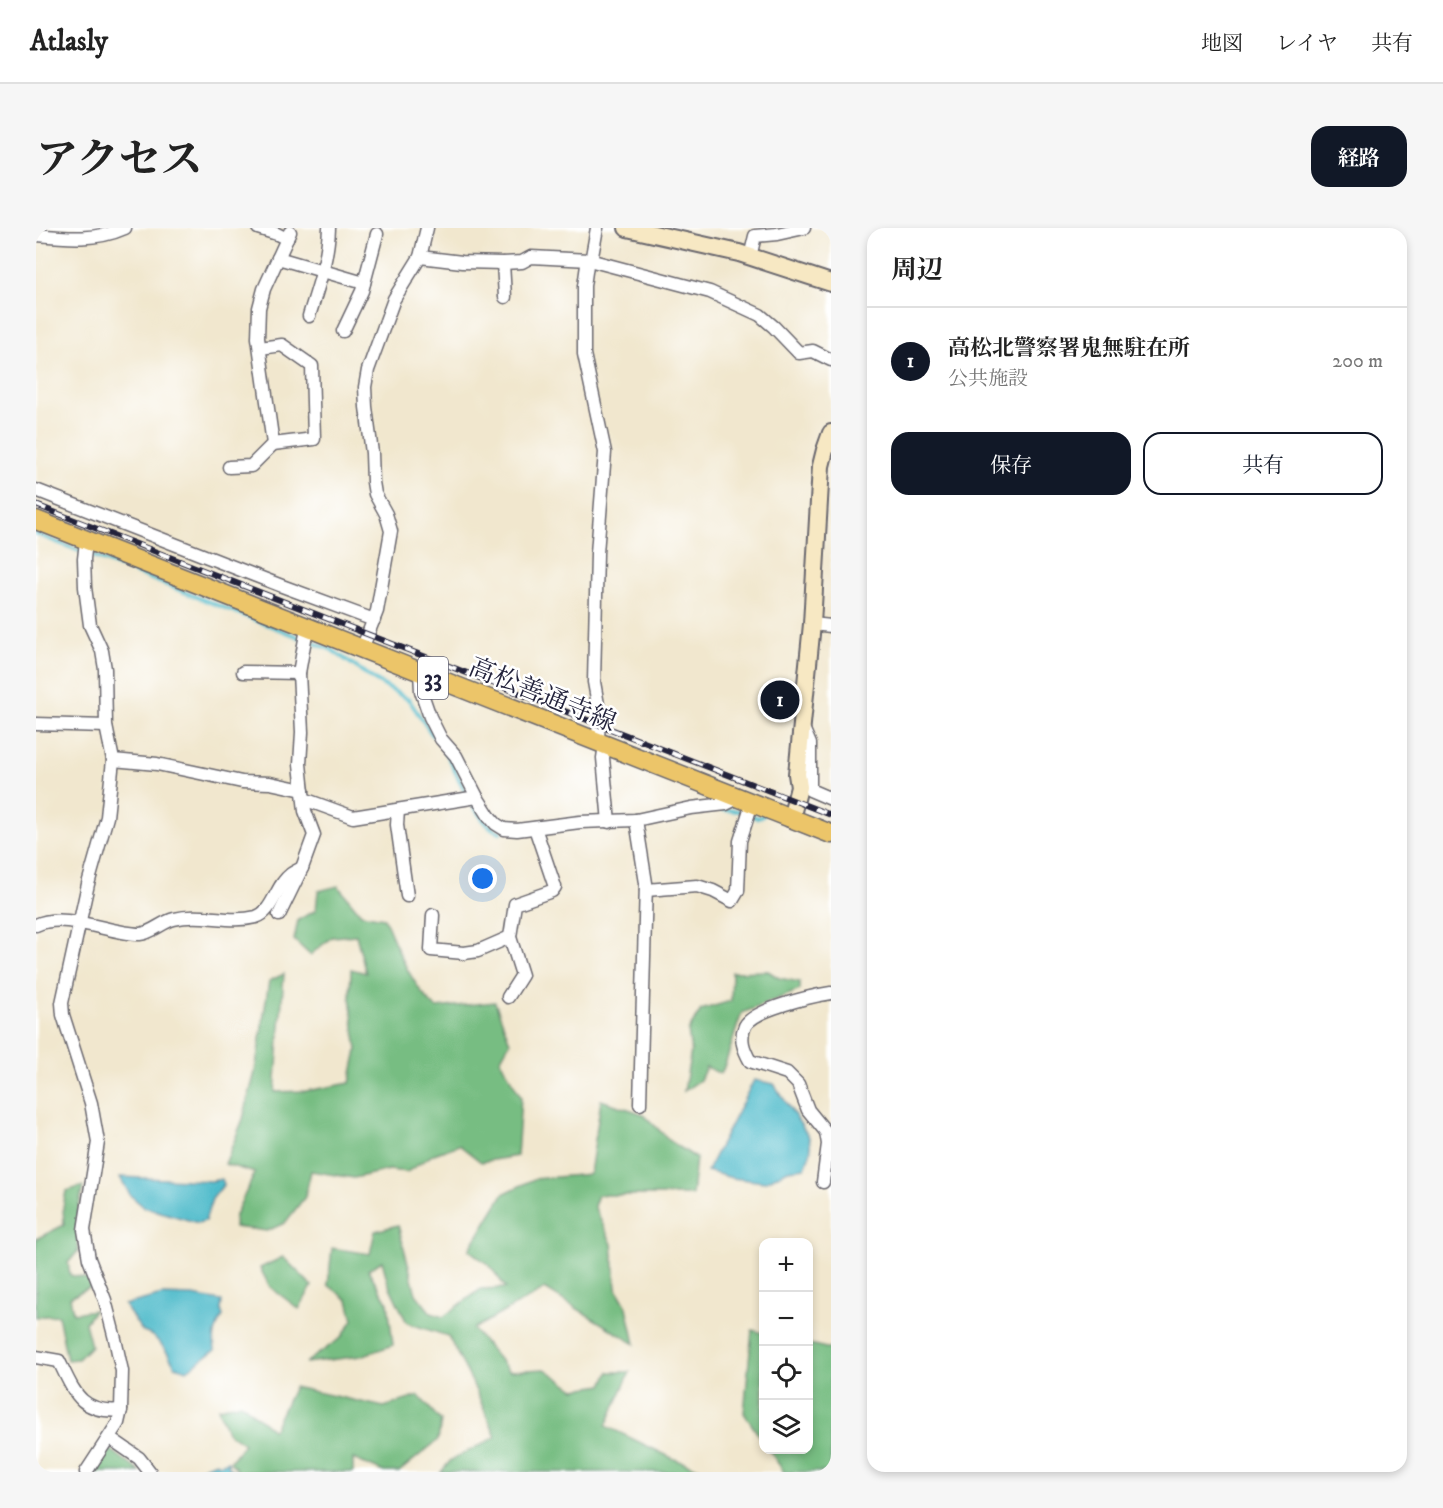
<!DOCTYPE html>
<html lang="ja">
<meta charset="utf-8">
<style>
:root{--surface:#fff;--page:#f6f6f6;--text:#222;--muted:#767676;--line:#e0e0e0;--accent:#111827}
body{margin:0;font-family:"IM FELL DW Pica","Noto Serif JP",serif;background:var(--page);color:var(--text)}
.controls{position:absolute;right:18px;bottom:18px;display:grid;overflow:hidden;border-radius:12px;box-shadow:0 3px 9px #0003}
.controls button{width:54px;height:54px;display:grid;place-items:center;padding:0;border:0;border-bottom:2px solid var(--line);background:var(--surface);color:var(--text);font:30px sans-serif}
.you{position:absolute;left:447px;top:651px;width:21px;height:21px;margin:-15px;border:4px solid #fff;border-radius:50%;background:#1a73e8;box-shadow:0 0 0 9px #1a73e833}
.badge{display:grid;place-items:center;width:39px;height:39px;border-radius:50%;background:var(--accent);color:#fff;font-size:20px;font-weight:700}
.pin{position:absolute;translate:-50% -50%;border:3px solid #fff;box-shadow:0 2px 6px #0006}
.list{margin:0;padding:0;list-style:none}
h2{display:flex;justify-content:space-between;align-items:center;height:78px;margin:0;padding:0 24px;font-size:26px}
h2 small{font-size:20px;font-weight:400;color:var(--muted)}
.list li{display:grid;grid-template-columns:39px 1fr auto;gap:18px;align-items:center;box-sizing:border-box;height:108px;padding:0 24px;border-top:2px solid var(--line)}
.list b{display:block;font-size:22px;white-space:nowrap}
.list p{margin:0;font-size:20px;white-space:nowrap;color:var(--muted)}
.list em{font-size:20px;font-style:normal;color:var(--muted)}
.actions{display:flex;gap:12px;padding:18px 24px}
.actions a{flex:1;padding:14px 0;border:2px solid var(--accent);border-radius:18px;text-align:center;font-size:21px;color:var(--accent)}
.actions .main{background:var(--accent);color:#fff}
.icon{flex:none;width:33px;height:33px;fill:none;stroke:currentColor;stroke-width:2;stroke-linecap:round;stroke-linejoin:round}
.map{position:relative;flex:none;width:795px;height:1244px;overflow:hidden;border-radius:18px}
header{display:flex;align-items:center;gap:36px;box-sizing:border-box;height:84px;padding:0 30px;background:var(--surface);border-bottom:2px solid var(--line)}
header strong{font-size:28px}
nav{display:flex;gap:33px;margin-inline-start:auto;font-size:21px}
.intro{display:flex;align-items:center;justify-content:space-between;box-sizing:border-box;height:144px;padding:0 36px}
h1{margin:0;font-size:42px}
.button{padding:15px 27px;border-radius:18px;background:var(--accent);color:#fff;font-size:21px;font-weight:700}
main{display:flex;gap:36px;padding:0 36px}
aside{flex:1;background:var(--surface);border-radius:18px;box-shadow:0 3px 9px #0003}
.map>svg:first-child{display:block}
.forest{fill:#77bd82;stroke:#4c705e;stroke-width:1.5}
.water{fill:#50bbcb;stroke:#396e83;stroke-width:1.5}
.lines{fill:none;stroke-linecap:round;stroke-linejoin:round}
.stream{stroke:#50bbcb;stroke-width:4}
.street-casing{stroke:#6a676e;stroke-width:15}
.secondary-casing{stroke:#6a676e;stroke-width:20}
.primary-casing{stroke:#6a676e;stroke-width:21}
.street{stroke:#fff;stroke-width:12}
.secondary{stroke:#f7e8c3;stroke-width:16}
.primary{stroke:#ecc569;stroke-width:18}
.rail-casing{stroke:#22223b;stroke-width:6}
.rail{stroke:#fff;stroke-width:4;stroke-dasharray:11;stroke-linecap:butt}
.labels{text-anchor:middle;stroke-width:5;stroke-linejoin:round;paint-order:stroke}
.shield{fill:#fff;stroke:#646476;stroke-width:1.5}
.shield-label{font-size:24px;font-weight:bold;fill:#22223b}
.street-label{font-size:26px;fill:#22223b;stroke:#fff}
</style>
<header>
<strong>Atlasly</strong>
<nav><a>地図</a><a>レイヤ</a><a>共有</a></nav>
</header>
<div class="intro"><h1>アクセス</h1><a class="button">経路</a></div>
<main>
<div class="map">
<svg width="795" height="1244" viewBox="0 0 795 1244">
<rect width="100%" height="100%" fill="#fff"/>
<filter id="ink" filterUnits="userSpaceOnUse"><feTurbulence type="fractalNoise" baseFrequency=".0167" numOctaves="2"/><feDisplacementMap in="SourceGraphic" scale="12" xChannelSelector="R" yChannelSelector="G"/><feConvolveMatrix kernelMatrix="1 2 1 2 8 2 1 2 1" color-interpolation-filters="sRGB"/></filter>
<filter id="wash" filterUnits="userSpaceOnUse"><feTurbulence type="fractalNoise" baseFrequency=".008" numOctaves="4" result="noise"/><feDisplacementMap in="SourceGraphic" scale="24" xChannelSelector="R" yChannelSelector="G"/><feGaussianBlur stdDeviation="1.35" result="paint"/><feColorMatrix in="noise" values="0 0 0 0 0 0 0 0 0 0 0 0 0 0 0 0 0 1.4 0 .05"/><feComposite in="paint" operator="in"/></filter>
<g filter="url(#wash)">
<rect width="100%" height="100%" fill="#f1e7ce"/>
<g class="forest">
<path d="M302,658L325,686L348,690C362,721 374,756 400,780L459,774L474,814L464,832L485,869L481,928L445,934L423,917L398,926L371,944L353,942L318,950L275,943L269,969L249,995L231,1003L198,999L199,987L219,945L189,936L207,891L219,844L233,753L248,746L239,864L270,863L314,855L321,822L314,769L315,741L330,745L320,707L296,709L274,727L258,712L262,692L280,682L282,663Z"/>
<path d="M732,743L743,750L764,754V762L706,785C698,805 694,826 685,846L670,839L664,852L648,863L655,823L652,803L665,782L695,773L696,744Z"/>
<polygon points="565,872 607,886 634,913 660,930 656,967 562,967 558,978 576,1016 580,1060 591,1079 599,1116 509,1061 437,1101 473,1143 509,1141 539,1161 567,1157 573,1144 594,1144 570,1198 636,1230 671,1244 405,1244 415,1232 460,1209 436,1154 412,1108 371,1095 352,1055 346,1033 332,1042 352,1075 357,1117 325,1128 269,1135 305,1110 317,1092 312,1072 292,1057 296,1020 334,1026 339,1003 362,997 380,1066 395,1085 407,1089 445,1061 470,1060 454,1038 433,1022 467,966 498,951 554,946"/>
<polygon points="47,958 41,987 42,1023 32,1035 34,1047 53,1051 54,1059 34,1069 37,1085 58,1082 49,1095 55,1118 42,1131 31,1132 22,1087 0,1089 0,1011 28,997 27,979 30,963"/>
<polygon points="247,1029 276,1058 263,1081 234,1059 224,1040"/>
<polygon points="716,1102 727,1105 727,1214 708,1185"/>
<polygon points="773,1116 795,1121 795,1244 748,1244 733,1222 772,1222"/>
<polygon points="258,1159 348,1179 383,1168 405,1193 402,1212 363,1244 348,1244 317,1231 317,1244 203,1244 194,1234 208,1216 191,1204 182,1180 205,1175 237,1202"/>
<polygon points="74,1221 104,1244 60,1244"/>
</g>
<g class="water">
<polygon points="718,852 738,856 773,909 775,923 769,940 752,942 729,954 696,950 671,943"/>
<polygon points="84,949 175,953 186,951 188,956 176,971 169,993 162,995 108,979 94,967"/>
<path d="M126,1067L157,1068L186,1073L185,1082L187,1088C179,1100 177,1109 179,1122L151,1142L139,1138C131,1124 123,1108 107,1104L88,1077Z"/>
<polygon points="192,1233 193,1240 200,1244 163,1244 167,1239 180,1234 184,1236"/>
</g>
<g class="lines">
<g class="stream">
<polyline points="0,306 296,422 340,453 373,472 397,508"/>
<path d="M409,524C420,542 443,602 465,604"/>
<polyline points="687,582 703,583 722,590 728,587"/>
</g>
</g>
</g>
<g filter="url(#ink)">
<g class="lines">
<g class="street-casing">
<g id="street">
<polyline points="222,0 241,6 251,11"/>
<polyline points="561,0 556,28 551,37 548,58 548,126 569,224 561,325 558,454 563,482 562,515"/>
<path d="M0,7C31,10 60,13 89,0"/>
<polyline points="384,29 426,34 467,35 486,34 495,29 553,32 674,64 724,87 738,99 763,125 777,123 795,132"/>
<polyline points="714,29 719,8 741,6 768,0"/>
<polyline points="242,30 328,55"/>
<polyline points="467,35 469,69"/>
<path d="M273,88C282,59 292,31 293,0"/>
<polyline points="307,103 326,63 341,6"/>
<polyline points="224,120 246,117 276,138 278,211 237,216"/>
<polyline points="193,239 215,238 237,216 222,110 223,80 228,61 254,4"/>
<polyline points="0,262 246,358 338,392"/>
<polyline points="776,396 795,398"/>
<polyline points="326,421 341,383 355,303 350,286 339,266 337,254 336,225 330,179 329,159 332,142 358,71 384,29 391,0"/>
<polyline points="207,444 263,445"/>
<polyline points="384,444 385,463 394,489 405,511 420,528 441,569 453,588 460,596 468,601 481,602 544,594 600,592 655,580 690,576 702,570"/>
<polyline points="0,496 70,498"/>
<polyline points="767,500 774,516 774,562 795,571"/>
<polyline points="569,517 567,530 573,594"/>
<polyline points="77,532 121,536 206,554 234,555 267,562"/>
<polyline points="268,571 317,589 441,569"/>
<polyline points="362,582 361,597 371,668"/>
<polyline points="600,592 610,655 604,876"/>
<polyline points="610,662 661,658 677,663 696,673 702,663 704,613 716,575"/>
<polyline points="243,687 266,640 278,607 269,583 264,536 266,504 263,445 271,400"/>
<polyline points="397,687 395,722 428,725 442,723 474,709"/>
<path d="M0,697C29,683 74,706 104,706C116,705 126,694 138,691C165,684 193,696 220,689C237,684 240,657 254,647C257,644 262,642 266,640"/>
<polyline points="472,769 486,747 474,709 479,676 516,663 519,659 499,600"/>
<path d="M787,954L792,916L790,904L772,882L762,856L751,845L714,833C708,822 703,811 709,798C718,781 776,768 795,765"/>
<path d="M0,1129L23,1133C38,1164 45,1186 85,1182"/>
<polyline points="74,1210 103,1230 114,1244"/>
<polyline points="50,1244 82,1195 85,1182 86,1143 79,1111 69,1072 53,1031 48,1002 62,914 55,875 27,787 26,775 52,656 71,589 77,532 70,498 69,441 66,423 54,397 49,359 48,331 50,313"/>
</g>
</g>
<g class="secondary-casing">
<g id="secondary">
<polyline points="591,0 703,25 795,55"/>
<polyline points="755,591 763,559 761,546 776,396 785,238 789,222 795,205"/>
</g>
</g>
<g class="primary-casing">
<polyline id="primary" points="0,292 795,606"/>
</g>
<use href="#street" class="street"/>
<use href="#secondary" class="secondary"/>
<use href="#primary" class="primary"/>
<g class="rail-casing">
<polyline id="rail" points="0,277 795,587"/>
</g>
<use href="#rail" class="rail"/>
</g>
</g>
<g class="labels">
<rect class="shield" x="382" y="429" width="30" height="42" rx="4.5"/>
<g class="shield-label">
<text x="397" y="458">33</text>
</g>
<g class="street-label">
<text transform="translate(507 466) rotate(22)" y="9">高松善通寺線</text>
</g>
</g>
</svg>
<div class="controls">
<button>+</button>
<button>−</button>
<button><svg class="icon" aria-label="locate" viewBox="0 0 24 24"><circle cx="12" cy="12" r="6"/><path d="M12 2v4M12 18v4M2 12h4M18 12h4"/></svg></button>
<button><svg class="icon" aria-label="layers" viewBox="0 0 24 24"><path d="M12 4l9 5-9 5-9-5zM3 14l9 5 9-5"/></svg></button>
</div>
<div class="you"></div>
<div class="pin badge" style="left:744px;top:472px">1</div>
</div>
<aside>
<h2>周辺<small></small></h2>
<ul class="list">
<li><span class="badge">1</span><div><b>高松北警察署鬼無駐在所</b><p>公共施設</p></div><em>200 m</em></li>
</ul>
<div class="actions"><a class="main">保存</a><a>共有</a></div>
</aside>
</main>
